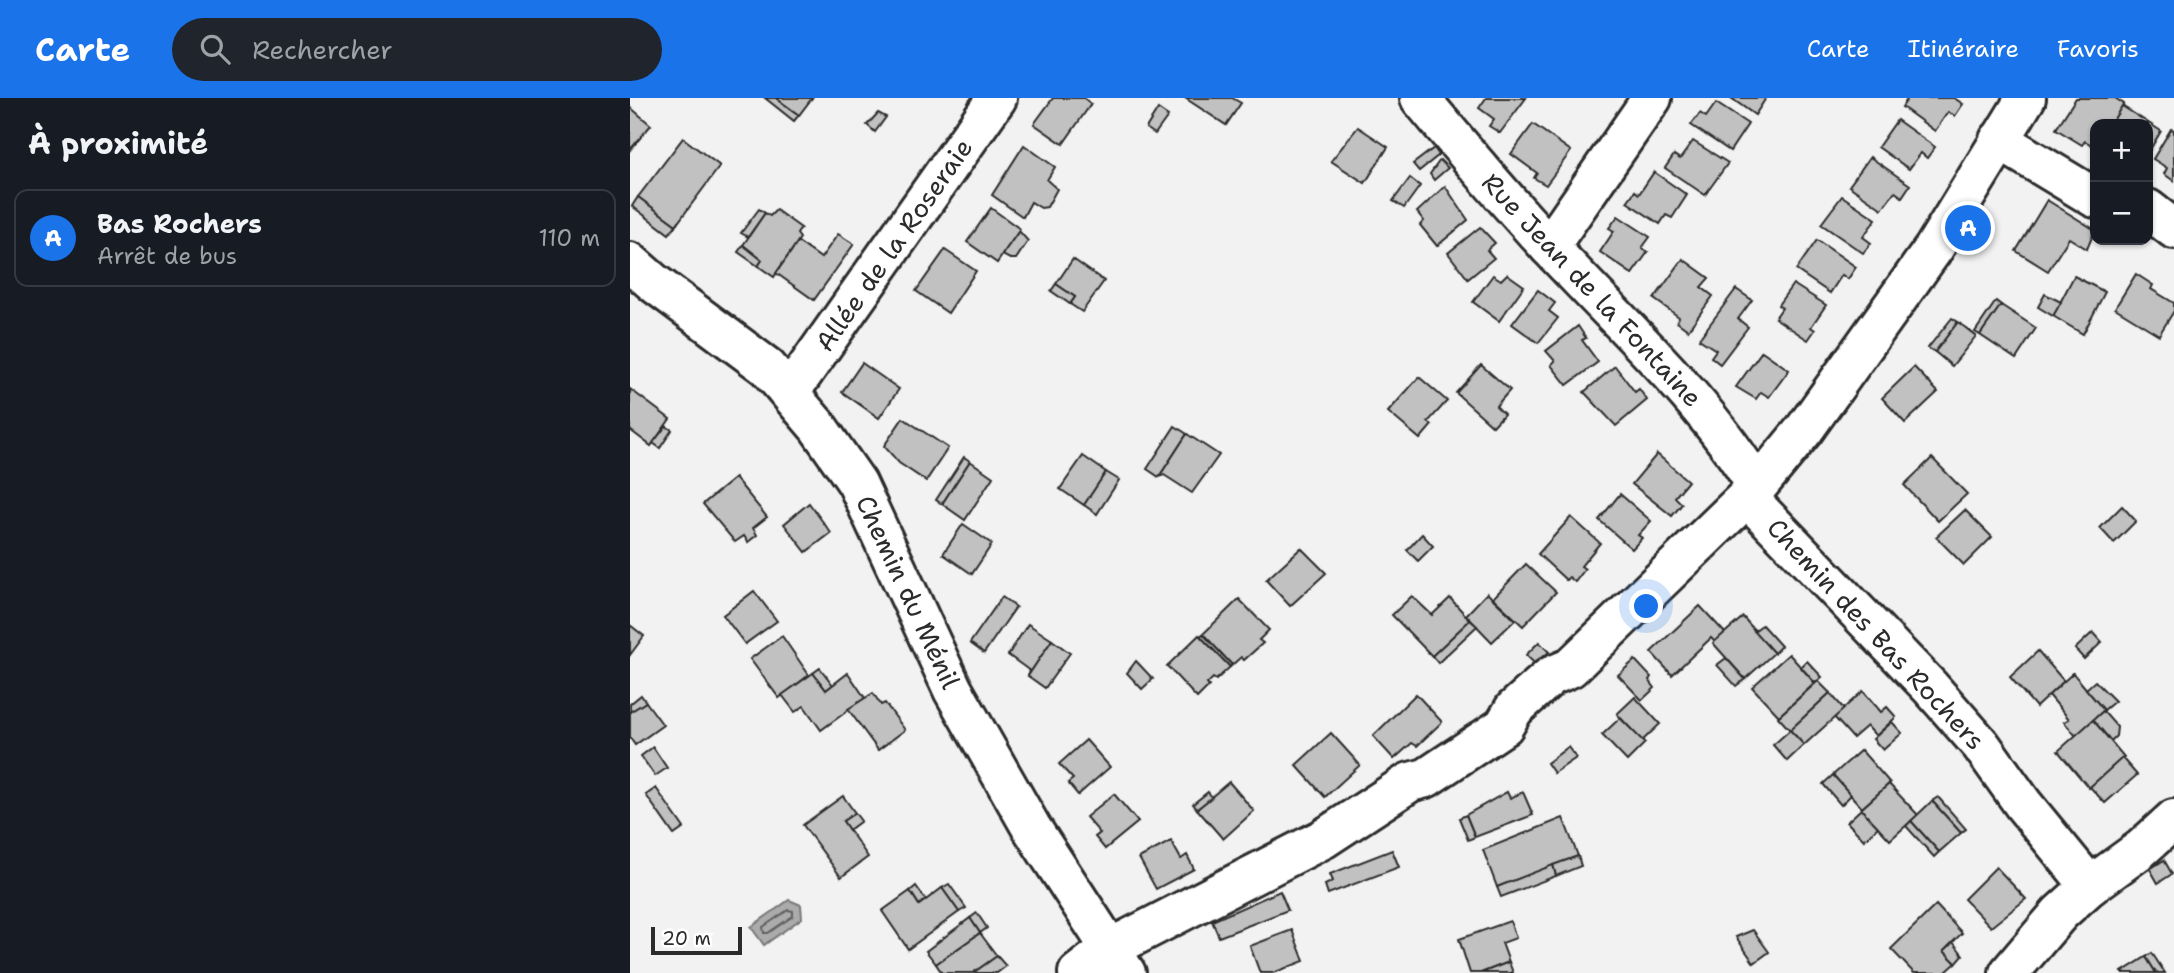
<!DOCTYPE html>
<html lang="fr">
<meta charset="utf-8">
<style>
:root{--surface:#171b24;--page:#20242c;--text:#f1f3f6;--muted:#9ea1a6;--line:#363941;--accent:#1a73e8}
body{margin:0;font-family:"Shantell Sans",sans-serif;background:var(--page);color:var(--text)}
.controls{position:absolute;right:21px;top:21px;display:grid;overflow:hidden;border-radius:14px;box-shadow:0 2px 5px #0004}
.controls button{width:63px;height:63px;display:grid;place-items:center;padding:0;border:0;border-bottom:2px solid var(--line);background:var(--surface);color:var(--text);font:35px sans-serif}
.scale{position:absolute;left:21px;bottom:18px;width:91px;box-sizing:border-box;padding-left:7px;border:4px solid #2b2b2b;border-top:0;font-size:19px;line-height:24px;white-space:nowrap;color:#2b2b2b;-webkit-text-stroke:5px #fff;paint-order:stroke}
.you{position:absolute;left:1017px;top:509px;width:24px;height:24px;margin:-18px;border:5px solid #fff;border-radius:50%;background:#1a73e8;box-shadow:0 0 0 10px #1a73e833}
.badge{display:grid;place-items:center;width:46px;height:46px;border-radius:50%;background:var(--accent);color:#fff;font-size:23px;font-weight:700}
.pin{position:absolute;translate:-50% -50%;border:4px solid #fff;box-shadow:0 2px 7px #0006}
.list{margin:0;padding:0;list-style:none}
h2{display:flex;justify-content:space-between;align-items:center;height:91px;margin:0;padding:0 28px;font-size:30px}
h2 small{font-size:23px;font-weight:400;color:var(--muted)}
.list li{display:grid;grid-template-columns:46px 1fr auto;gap:21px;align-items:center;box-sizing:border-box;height:98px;margin:0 14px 14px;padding:0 14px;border:2px solid var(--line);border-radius:14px}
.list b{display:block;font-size:26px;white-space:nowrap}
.list p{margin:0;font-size:23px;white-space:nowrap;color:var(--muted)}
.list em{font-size:23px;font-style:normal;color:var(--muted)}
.icon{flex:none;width:38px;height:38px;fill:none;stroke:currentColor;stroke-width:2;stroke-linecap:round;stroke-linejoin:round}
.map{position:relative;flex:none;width:1544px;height:875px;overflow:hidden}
header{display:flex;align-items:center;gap:42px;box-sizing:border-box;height:98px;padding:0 35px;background:var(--accent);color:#fff}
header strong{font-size:33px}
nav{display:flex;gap:38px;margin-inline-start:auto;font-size:24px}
.search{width:490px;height:63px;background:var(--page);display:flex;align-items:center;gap:18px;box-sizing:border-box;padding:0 24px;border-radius:38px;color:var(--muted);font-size:26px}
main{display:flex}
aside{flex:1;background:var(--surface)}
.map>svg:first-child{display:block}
.water{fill:#ababab;stroke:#787878;stroke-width:2}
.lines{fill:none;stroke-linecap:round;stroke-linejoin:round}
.shore{stroke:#5e5e5e;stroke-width:2}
.building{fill:#c1c1c1;stroke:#2b2b2b;stroke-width:2}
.minor-casing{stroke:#2b2b2b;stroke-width:44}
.minor{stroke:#fff;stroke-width:38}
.labels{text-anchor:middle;stroke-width:5;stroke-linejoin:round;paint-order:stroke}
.street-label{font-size:26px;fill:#2b2b2b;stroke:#fff}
</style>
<header>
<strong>Carte</strong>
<div class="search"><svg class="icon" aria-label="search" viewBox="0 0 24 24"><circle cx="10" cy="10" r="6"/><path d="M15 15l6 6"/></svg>Rechercher</div>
<nav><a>Carte</a><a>Itinéraire</a><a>Favoris</a></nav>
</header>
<main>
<aside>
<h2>À proximité<small></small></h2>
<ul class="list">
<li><span class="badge">A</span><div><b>Bas Rochers</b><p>Arrêt de bus</p></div><em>110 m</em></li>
</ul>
</aside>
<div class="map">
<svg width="1544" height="875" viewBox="0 0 1544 875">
<rect width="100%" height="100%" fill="#f2f2f2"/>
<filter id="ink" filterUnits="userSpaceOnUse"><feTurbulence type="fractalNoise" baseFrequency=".0143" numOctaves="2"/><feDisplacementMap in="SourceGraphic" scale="14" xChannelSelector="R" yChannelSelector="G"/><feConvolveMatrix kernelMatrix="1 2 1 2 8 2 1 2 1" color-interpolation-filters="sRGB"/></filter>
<g filter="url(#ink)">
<polygon class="water" points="159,802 171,807 172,820 134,847 121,829"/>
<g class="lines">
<polygon class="shore" points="158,812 163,813 163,818 138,835 134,835 133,829"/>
</g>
<g class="building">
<polygon points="135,0 146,0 169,17 164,23"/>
<polygon points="146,0 182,0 169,17"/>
<polygon points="423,0 454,0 461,6 433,46 404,26"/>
<polygon points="555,0 602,0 611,5 596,27"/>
<polygon points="856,0 896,0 870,35 859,28 864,21 849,10"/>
<polygon points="1101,0 1136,0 1125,17"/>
<polygon points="1278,0 1324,0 1333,6 1325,18 1318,14 1305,33 1272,9"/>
<polygon points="1446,0 1485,0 1494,6 1481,26 1465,26 1465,49 1455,43 1452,47 1426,31"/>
<polygon points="1086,5 1118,26 1100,53 1061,27 1070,15 1076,19"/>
<polygon points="1492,8 1531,33 1518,55 1518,26 1481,26"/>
<polygon points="0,9 21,27 0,52"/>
<polygon points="528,11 538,18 525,36 516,30"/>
<polygon points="248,15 256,19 245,34 237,27"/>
<polygon points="1267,22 1305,49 1297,60 1291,55 1279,71 1248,49"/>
<polygon points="903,26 941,53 916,87 904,80 907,75 881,56"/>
<polygon points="728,29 758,49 735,85 701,63"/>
<polygon points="1541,31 1544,32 1544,83 1534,76 1537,70 1523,61"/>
<polygon points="53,40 90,68 46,127 8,99"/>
<polygon points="1063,43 1098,65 1075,97 1035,70 1044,57 1050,61"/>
<polygon points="394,47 425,69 417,82 427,91 417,109 411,110 401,104 393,119 362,97"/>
<polygon points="804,50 809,57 789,73 783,66"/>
<polygon points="1240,59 1280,87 1272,99 1265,94 1252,111 1219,88"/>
<polygon points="810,62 818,70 804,82 800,76"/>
<polygon points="1024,74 1057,97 1042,120 1036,117 1030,126 997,104 1005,93 1009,96"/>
<polygon points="780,80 790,88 774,110 763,103"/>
<polygon points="815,88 838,122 807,148 790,127 794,123 787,114"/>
<polygon points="1212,98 1246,121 1233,139 1241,145 1233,155 1191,126"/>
<polygon points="8,99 46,127 39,136 2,108"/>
<polygon points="1417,102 1465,132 1457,151 1439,140 1418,173 1386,153"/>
<polygon points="361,110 390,131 367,165 337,144"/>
<polygon points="129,111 135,115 118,139 111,135"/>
<polygon points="146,112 171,130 167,136 170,140 144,179 128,168 132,162 113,147 135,115 140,118"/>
<polygon points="988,118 1020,139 1012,150 1018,154 1002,176 970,154 984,133 979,130"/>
<polygon points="850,129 865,145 857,152 864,160 838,181 818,155"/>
<polygon points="389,133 398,143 386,161 380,161 372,157"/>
<polygon points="208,136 224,146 184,202 146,175 168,144 191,160"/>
<polygon points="1187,142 1226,169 1218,181 1212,177 1200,195 1166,172"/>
<polygon points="113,147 132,162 128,168 108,154"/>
<polygon points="315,152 346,173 318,215 286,193"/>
<polygon points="443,161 474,183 452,214 440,206 445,199 426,186"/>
<polygon points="1053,161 1079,180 1071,189 1083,198 1058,232 1047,224 1049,219 1024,201"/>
<polygon points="877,176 894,188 869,223 843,204 863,177 871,182"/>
<polygon points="1506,176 1523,187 1521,191 1544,205 1544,213 1529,237 1485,210"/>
<polygon points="1444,178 1475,194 1453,236 1423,218"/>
<polygon points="426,186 445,199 440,206 421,193"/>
<polygon points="1163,186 1196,207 1181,229 1185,232 1178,242 1145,220 1152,210 1148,207"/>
<polygon points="1106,191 1122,202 1108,221 1118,229 1090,266 1081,259 1086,252 1069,241"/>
<polygon points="908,192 925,205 919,213 928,220 908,245 882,226"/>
<polygon points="1415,196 1431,204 1423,218 1408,209"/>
<polygon points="1366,203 1371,207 1350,237 1345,234"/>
<polygon points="1371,207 1406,230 1386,261 1350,237"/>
<polygon points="1322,220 1328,224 1305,254 1298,250"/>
<polygon points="1328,224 1346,238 1322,268 1305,254"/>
<polygon points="948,228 956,240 952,242 968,264 937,287 921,267 925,263 916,253"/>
<polygon points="1132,253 1159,272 1139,299 1131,294 1126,301 1106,289"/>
<polygon points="232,265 269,291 249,320 212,294"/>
<polygon points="851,267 880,292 866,308 874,316 863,328 826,295"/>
<polygon points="985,268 1005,294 1009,291 1017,302 986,328 954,294"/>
<polygon points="1284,269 1308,294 1275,325 1252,300"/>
<polygon points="789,279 817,303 798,324 802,327 790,341 758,314"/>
<polygon points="0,291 40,321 21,348 0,332"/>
<polygon points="273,320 318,350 296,383 269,365 254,348"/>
<polygon points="36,328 42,332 30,350 23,345"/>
<polygon points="545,328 557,336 529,379 517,371"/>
<polygon points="557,336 589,357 562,395 534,377 529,379"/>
<polygon points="1027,356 1058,383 1045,399 1052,406 1042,418 1002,386"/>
<polygon points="453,358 476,374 454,407 430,391"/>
<polygon points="334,359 340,363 312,406 306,402"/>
<polygon points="1302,360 1337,396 1308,423 1274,387"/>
<polygon points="340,363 363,379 335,422 312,406"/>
<polygon points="476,374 489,382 467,416 454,407"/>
<polygon points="105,380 137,419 123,430 127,437 118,444 114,438 105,444 73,406"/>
<polygon points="990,396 1021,423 1008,437 1012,440 1002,451 969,422"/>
<polygon points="179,405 201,435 176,454 154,426"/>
<polygon points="1492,408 1506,423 1484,445 1470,430"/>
<polygon points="1335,412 1362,439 1334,467 1306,439"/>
<polygon points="941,419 970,445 951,468 955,471 945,484 939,479 936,482 908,456"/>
<polygon points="333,426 362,446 342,476 313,456"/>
<polygon points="792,436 803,448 788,463 777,452"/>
<polygon points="671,450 696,475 660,508 636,482"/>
<polygon points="896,466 926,494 893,528 863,500"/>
<polygon points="124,493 147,523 115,546 93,517"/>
<polygon points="857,495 885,522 862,544 836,517"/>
<polygon points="782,498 802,517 820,500 840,522 802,558 762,517"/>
<polygon points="372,499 386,509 354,555 340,545"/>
<polygon points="609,501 639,532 629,542 633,545 614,562 611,559 602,567 573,536"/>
<polygon points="1070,508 1095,535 1085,544 1081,540 1042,577 1021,554"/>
<polygon points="1113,519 1144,555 1115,581 1083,545"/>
<polygon points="840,522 847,528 808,565 802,558"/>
<polygon points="398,526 422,542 398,578 400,573 378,557"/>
<polygon points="0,527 14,538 0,557"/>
<polygon points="1132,527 1151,548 1144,555 1124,533"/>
<polygon points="1463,534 1472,544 1454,561 1445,551"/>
<polygon points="573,536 602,567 600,569 570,538"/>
<polygon points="569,537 600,569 586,582 583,580 577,586 579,588 567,600 537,568"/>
<polygon points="152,538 179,577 149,600 120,561"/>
<polygon points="422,542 440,555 415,590 398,578"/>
<polygon points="909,544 919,554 905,566 896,557"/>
<polygon points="1408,553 1434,583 1406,609 1380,579"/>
<polygon points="1159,556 1185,585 1149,618 1122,589"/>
<polygon points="1096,560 1115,581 1106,588 1087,567"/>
<polygon points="1005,562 1021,579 1019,582 1025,590 1012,602 988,577"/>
<polygon points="506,563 523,581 512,591 497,575"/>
<polygon points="1177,563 1192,579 1185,585 1171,569"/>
<polygon points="190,570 203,587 196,592 183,575"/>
<polygon points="183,575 196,592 218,575 235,600 191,632 174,608 165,614 152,597"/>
<polygon points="1443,575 1474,612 1446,638 1434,624 1439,621 1419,597"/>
<polygon points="1188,583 1200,595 1160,632 1148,619"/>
<polygon points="1465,583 1485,603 1474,612 1456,591"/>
<polygon points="1233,593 1251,614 1257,609 1266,619 1246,638 1237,628 1223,640 1204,619"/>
<polygon points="243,595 251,607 255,605 275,632 248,652 218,611"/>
<polygon points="1200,595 1214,611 1174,647 1160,632"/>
<polygon points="786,596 812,624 787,648 782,645 764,661 743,638"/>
<polygon points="11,597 16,604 0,614 0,606"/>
<polygon points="1005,599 1030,626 1012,643 987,616"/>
<polygon points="16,604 33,627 5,647 0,640 0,614"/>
<polygon points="1473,613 1487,629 1486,638 1481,643 1463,622"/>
<polygon points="990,620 1015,645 997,663 972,637"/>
<polygon points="1463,622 1494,659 1459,690 1428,653"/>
<polygon points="1262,624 1272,635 1253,652 1243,641"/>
<polygon points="1160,632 1174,647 1157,663 1143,647"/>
<polygon points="701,635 730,667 695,699 666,667"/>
<polygon points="456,642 480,669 448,697 438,685 443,681 429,666"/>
<polygon points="23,649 37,670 25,678 11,658"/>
<polygon points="938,649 946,660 924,675 917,665"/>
<polygon points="1231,652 1260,685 1232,710 1203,677"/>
<polygon points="1492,660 1507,677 1475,705 1460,689"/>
<polygon points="1203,677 1221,697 1211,707 1193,686"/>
<polygon points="599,684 624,713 593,741 567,711"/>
<polygon points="1259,686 1288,717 1260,742 1231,711"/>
<polygon points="26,690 54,730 44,737 16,697"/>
<polygon points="578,694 582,699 567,711 563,706"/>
<polygon points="877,694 880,700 893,694 903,717 845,739 836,717"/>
<polygon points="484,696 508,724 475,751 465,739 470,735 456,719"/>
<polygon points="213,698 225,715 213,723 238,759 211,779 173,727"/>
<polygon points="1308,699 1336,731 1331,735 1302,703"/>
<polygon points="1302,703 1331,735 1309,754 1281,723"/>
<polygon points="1231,711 1248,729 1234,742 1217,724"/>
<polygon points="225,715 231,723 219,732 213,723"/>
<polygon points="836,717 845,739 838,742 829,720"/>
<polygon points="933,720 948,758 867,789 853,752"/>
<polygon points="1281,723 1309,754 1304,759 1276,728"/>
<polygon points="541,743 551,761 557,757 564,771 526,791 509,760"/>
<polygon points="762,752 769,769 698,796 695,787 703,783 700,776"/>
<polygon points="948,758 951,768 926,778 923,767"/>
<polygon points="1534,762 1542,776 1528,785 1520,771"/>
<polygon points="923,767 926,778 871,799 867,789"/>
<polygon points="1366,769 1396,801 1361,829 1334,801"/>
<polygon points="319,786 336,810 329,814 312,790"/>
<polygon points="286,788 296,802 289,807 280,793"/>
<polygon points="312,790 329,814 278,851 252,813 280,793 289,807"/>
<polygon points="650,793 658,812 589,839 582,823"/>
<polygon points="1306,807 1332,835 1314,853 1326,865 1315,875 1284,875 1261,851"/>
<polygon points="347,815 357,830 350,835 340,820"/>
<polygon points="340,820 350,835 306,866 296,853"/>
<polygon points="880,823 886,840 872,845 879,864 851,875 840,875 829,841"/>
<polygon points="662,832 674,863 643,875 630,875 620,848"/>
<polygon points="1123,832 1139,854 1124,865 1106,839"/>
<polygon points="350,835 367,858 343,875 312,875 306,866"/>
<polygon points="1323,844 1333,857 1326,865 1314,853"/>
<polygon points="1522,855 1535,875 1526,875 1516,859"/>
<polygon points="367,858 376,868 367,875 343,875"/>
<polygon points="1516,859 1526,875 1493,875 1492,874"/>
<polygon points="879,864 883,875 851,875"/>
</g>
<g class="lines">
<g class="minor-casing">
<g id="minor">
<path d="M790,0C839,59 888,117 941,172C1007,242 1077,306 1127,389"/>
<polyline points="1369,42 1465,100"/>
<polyline points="1518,111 1544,131"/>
<polyline points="919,149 1022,0"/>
<polyline points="0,164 24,185 137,269 188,329 227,385 323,592 401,729 496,875"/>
<polyline points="160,294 367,0"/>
<polyline points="1117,399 1300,589 1351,647 1393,706 1460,788 1511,751 1544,721"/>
<polyline points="448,875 479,851 693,741 780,684 796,680 874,628 884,611 921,578 940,570 1127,389 1174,332 1304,150 1396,0"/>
<polyline points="1379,875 1430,815 1460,788"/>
</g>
</g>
<use href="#minor" class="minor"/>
</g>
</g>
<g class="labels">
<g class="street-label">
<text transform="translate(264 147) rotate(-55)" y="9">Allée de la Roseraie</text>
<text transform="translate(962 192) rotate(47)" y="9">Rue Jean de la Fontaine</text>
<text transform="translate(278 494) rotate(65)" y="9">Chemin du Ménil</text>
<text transform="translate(1246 536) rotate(47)" y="9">Chemin des Bas Rochers</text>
</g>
</g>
</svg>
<div class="controls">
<button>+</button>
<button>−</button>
</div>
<div class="scale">20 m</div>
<div class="you"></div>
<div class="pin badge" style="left:1338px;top:130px">A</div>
</div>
</main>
